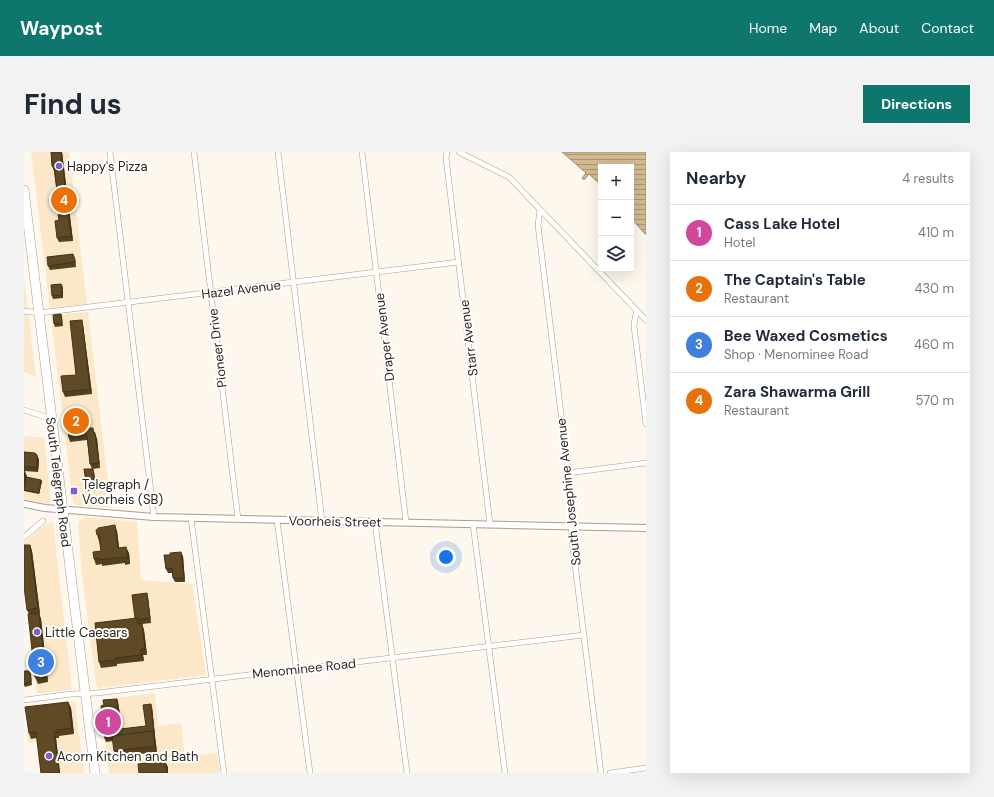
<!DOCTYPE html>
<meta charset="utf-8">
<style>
:root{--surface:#fff;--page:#f2f2f3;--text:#1f2937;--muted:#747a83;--line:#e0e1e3;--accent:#0f766e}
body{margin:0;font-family:"DM Sans",sans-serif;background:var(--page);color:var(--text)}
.controls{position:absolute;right:12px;top:12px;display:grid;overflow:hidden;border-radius:0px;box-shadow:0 4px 16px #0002}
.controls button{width:36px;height:36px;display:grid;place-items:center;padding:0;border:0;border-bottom:1px solid var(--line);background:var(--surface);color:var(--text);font:20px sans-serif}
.you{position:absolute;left:422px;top:405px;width:14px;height:14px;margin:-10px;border:3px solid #fff;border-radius:50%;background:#1a73e8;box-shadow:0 0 0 6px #1a73e833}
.badge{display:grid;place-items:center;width:26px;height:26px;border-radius:50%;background:var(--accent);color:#fff;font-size:13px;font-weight:700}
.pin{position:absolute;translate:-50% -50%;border:2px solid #fff;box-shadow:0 1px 4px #0006}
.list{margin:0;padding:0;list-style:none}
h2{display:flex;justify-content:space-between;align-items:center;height:52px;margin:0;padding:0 16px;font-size:17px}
h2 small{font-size:13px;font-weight:400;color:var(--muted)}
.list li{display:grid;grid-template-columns:26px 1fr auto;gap:12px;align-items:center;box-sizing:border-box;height:56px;padding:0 16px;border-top:1px solid var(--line)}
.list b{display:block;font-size:15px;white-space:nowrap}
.list p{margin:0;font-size:13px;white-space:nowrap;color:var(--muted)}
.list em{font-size:13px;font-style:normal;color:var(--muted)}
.icon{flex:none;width:22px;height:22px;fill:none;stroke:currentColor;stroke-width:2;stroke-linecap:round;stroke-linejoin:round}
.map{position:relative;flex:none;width:622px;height:621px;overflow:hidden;border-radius:0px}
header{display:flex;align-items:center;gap:24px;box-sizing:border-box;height:56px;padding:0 20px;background:var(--accent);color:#fff}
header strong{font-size:19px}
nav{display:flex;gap:22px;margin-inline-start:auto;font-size:14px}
.intro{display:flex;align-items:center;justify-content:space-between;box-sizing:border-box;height:96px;padding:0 24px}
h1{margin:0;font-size:28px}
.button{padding:10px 18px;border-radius:0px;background:var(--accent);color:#fff;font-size:14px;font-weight:700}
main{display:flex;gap:24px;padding:0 24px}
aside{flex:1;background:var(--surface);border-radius:0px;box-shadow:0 4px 16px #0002}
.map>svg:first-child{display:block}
.built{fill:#fce8c8}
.water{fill:url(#water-rules);stroke:#a08d6e}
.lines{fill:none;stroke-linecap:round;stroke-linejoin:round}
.minor-casing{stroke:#ac9d86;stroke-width:6}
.tertiary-casing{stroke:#ac9d86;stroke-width:8}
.trunk-casing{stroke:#ac9d86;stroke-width:10}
.minor{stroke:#fff;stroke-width:5}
.tertiary{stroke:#fff;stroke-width:6}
.trunk{stroke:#fff;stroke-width:9}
.wall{fill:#524020}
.shaded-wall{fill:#42341a}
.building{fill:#5f4a25;stroke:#42341a}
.poi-dot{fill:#7b5dd8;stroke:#fff;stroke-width:1.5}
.labels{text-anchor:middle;stroke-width:4;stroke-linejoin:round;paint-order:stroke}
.poi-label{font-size:13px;fill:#2c261d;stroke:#fff;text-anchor:start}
.street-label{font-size:13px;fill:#2c261d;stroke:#fff}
</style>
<header>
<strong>Waypost</strong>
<nav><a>Home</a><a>Map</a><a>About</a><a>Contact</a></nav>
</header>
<div class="intro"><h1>Find us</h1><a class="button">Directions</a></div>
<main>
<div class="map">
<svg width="622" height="621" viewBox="0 0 622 621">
<defs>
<pattern id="water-rules" width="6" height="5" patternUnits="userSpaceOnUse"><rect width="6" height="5" fill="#d1b991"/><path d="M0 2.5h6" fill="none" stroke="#aa9676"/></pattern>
</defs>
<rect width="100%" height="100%" fill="#fdf7ed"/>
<g class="built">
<polygon points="7,0 45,0 63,152 26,156"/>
<polygon points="0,125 12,224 0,220"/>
<polygon points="64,160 87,355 66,355 52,353 49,350 27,166 27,163"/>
<polygon points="0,284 20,286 27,350 24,352 0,348"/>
<polygon points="61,365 113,370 117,428 168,432 182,523 74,536 72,532 58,423 54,373 56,368"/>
<polygon points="29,370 48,537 13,542 0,430 0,390 19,374"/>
<polygon points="131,541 134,574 157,571 161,605 193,601 196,621 85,621 76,548"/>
<polygon points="51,549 60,621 16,621 12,590 4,591 1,556"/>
</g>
<polygon class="water" points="538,0 622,0 622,83 607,66 607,15 577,15 577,33 565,22 560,28 558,26 562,21"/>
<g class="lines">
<g class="minor-casing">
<g id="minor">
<polyline points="86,0 130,365"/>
<polyline points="170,0 214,367"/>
<polyline points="254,0 298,369"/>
<polyline points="338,0 382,370"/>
<polyline points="423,0 422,6 466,372"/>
<polyline points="435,0 485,25 622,168"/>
<polyline points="516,58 514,73 550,368 547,380 577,621"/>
<polyline points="0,159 15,161 435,110"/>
<polyline points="613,159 611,166 610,174 622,272"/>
<polyline points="0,258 28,267"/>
<polyline points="544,321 622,311"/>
<polyline points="167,366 200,621"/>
<polyline points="253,368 286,621"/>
<polyline points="351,370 383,621"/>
<polyline points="449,372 481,621"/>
<polyline points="0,385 19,369"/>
<polyline points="0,548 48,542 73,541 560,483"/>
<polyline points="586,621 622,616"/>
</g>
</g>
<g class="tertiary-casing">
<polyline id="tertiary" points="0,352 21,356 130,365 622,376"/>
</g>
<g class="trunk-casing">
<polyline id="trunk" points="0,38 71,621"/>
</g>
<use href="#minor" class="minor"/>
<use href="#tertiary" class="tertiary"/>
<use href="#trunk" class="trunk"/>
</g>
<g class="wall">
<polygon points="27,0 38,0 49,89 35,90 33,86 36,62 30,19 28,14"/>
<polygon points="51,106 52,115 26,118 24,114"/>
<polygon points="38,134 39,137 39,146 29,147 28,144"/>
<polygon points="37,162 38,165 39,174 31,175 30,172"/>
<polygon points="59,173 68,242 41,245 39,240 52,223"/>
<polygon points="59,260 60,265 61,271 56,272 56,273 71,280 73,287 76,316 68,317 66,312 63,288 46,290 45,286 42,262"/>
<polygon points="0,300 13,303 15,308 14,320 0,319"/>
<polygon points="0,319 3,325 18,329 15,342 0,339"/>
<polygon points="70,320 72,338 64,339 63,336"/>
<polygon points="93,379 95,396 105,401 106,412 101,413 101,411 78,414 78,412 72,413 70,407 77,399 75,389 73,383"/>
<polygon points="6,393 8,399 16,462 15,462 17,467 24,530 14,532 11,525 5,462 3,458"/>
<polygon points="159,404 161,430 151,430 149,426 148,421 144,421 142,417"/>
<polygon points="123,441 124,446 127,471 118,472 120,478 123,503 119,503 120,509 93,512 93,514 77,516 75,510 111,466"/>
<polygon points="0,519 7,522 8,533 1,535 0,533"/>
<polygon points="93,547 94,550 96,563 87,564 89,578 122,574 128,555 131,584 133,600 92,605 90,599 89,589 82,590 81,587 80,553"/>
<polygon points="44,550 47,556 50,582 35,584 35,586 32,586 36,621 17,621 13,586 7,587 5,581"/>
</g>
<g class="shaded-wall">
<polygon points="37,0 38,0 49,89 47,84"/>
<polygon points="49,102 51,106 52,115 51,110"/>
<polygon points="38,134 39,137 39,146 38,143"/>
<polygon points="58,168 59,173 68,242 66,237"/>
<polygon points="59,260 60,265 61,271 59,267"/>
<polygon points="71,282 73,287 76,316 75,311"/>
<polygon points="13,303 15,308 14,320 13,315"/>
<polygon points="69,317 70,320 72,338 71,335"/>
<polygon points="1,320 3,324 0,338 0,327"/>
<polygon points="17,328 18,329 15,342 15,341"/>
<polygon points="91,373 93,379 96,403 94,396"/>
<polygon points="6,393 8,399 16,462 14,456"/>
<polygon points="102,395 105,401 106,412 104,406"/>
<polygon points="157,400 159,404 161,430 160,426"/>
<polygon points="123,441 124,446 127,471 126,466"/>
<polygon points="15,461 17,467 24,530 22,524"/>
<polygon points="118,472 120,478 123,503 121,497"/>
<polygon points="117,497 119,503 120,509 117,503"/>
<polygon points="93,547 94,550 96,563 94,559"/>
<polygon points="44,550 47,556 50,582 48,576"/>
<polygon points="127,552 128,555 131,584 130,581"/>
<polygon points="86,560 87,564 89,581 88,578"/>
<polygon points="129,579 131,585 133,600 131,594"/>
<polygon points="30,580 32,586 36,621 35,621"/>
<polygon points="141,609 144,615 144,621 143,621"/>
</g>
<g class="building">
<polygon points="27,0 37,0 47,84 33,86 31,69 35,68 34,63 36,62 30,15 28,14"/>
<polygon points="49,102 51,110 24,114 23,105"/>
<polygon points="37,132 38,134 38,143 28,144 27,133"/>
<polygon points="37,162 38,171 30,172 29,163"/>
<polygon points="58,168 66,237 39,240 37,224 52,223 46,169"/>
<polygon points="59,260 59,267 54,267 55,273 61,272 62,276 69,276 70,282 71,282 75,311 66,312 63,283 45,286 42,262"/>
<polygon points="0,300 11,301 13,303 13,315 0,315"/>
<polygon points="60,317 69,317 71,335 63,336"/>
<polygon points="0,319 1,320 0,327"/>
<polygon points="2,325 17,328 15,341 0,338"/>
<polygon points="91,373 94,396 102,395 104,406 99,406 99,405 76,408 76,406 70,407 69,400 77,399 75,382 73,383 72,378 74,377 74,376"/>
<polygon points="0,393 6,393 14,456 3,458 0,435"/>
<polygon points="157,400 160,426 149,426 148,416 142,417 140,403 146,403 146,401"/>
<polygon points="123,441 126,466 114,468 113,466 111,466 108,443"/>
<polygon points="15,461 22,524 11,525 4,462"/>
<polygon points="113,466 114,472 118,472 121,497 117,497 117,503 91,506 91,508 75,510 71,471"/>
<polygon points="0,519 6,519 7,529 0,532"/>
<polygon points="93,547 94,559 86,560 88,578 122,574 119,553 127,552 130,581 129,579 88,584 88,586 81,587 77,554 80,553 79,548"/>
<polygon points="44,550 48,576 33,578 33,580 30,580 35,621 17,621 12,580 5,581 1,555"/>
<polygon points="129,579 131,594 90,599 88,584"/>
<polygon points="141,609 143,621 115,621 114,612"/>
</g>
<g class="poi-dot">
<circle cx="35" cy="14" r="4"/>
<rect x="46" y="335" width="8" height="8" rx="2"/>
<circle cx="13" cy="480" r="4"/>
<circle cx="25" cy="604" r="4"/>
</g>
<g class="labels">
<g class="poi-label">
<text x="43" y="19">Happy's Pizza</text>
<text x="58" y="337">Telegraph /<tspan x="58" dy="15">Voorheis (SB)</tspan></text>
<text x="21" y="485">Little Caesars</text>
<text x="33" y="609">Acorn Kitchen and Bath</text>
</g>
<g class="street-label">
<text transform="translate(217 137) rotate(-7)" y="5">Hazel Avenue</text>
<text transform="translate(360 185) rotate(-97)" y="5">Draper Avenue</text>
<text transform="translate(444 186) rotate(-97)" y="5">Starr Avenue</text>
<text transform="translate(193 196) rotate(-97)" y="5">Pioneer Drive</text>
<text transform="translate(35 330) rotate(83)" y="5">South Telegraph Road</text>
<text transform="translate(544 340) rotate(-96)" y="5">South Josephine Avenue</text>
<text transform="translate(311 369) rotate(1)" y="5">Voorheis Street</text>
<text transform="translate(280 516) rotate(-6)" y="5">Menominee Road</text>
</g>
</g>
</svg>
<div class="controls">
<button>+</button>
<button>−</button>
<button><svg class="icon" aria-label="layers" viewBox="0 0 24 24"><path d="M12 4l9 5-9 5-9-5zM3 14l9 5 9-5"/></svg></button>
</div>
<div class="you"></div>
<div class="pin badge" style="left:84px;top:570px;background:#d1479c">1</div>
<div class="pin badge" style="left:52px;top:269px;background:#e8710a">2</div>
<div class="pin badge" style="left:17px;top:510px;background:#3f7fe0">3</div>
<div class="pin badge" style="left:40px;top:48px;background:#e8710a">4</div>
</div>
<aside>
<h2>Nearby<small>4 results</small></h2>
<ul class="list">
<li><span class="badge" style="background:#d1479c">1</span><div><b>Cass Lake Hotel</b><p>Hotel</p></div><em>410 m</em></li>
<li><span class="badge" style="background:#e8710a">2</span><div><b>The Captain's Table</b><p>Restaurant</p></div><em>430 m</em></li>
<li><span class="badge" style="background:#3f7fe0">3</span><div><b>Bee Waxed Cosmetics</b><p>Shop · Menominee Road</p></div><em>460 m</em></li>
<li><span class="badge" style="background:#e8710a">4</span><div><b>Zara Shawarma Grill</b><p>Restaurant</p></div><em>570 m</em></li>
</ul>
</aside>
</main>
